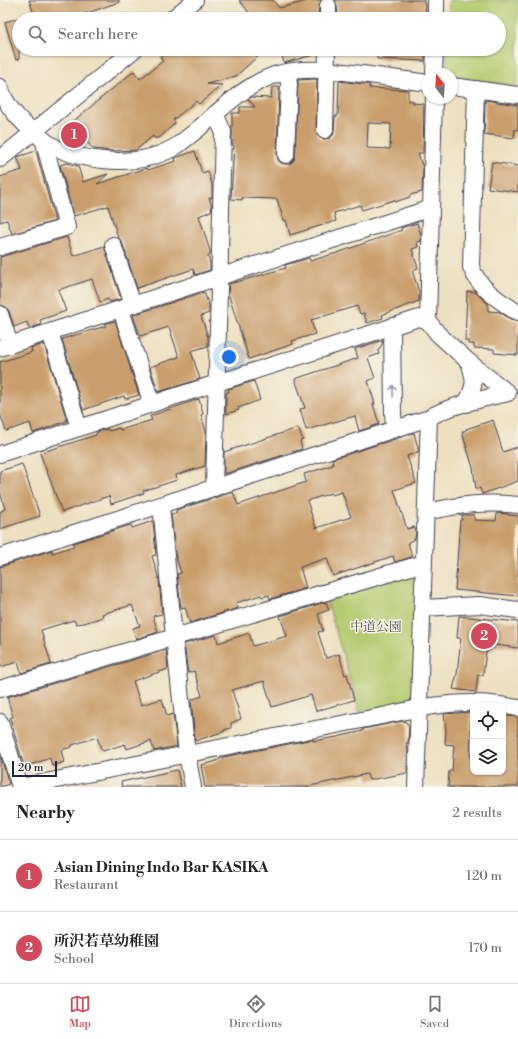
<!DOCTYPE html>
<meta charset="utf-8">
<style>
:root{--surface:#fff;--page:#f6f6f6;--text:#222;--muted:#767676;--line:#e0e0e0;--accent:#d1495b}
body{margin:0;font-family:"Libre Bodoni","Noto Serif JP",serif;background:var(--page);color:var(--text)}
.controls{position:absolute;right:12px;bottom:12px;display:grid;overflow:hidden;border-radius:8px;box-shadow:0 1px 3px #0004}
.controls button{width:36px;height:36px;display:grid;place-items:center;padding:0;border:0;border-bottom:1px solid var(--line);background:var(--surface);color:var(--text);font:20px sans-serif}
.compass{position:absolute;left:422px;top:68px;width:36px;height:36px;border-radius:50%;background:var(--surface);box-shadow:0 1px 3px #0004;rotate:343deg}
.scale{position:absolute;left:12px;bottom:10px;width:45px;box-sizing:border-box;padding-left:4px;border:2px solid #22223b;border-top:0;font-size:11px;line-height:14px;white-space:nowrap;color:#22223b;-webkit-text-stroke:3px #f7f3e8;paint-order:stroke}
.you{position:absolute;left:229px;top:357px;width:14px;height:14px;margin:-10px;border:3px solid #fff;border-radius:50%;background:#1a73e8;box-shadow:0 0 0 6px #1a73e833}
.badge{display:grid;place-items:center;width:26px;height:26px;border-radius:50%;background:var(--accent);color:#fff;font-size:13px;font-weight:700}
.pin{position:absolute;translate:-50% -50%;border:2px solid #fff;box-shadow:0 1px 4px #0006}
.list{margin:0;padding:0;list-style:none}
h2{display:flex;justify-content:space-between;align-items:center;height:52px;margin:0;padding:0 16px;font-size:17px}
h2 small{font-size:13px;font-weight:400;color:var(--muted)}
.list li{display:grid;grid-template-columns:26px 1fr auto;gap:12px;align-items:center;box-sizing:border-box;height:72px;padding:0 16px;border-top:1px solid var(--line)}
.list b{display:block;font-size:15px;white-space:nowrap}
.list p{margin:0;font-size:13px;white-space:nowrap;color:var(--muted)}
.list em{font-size:13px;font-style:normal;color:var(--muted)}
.icon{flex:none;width:22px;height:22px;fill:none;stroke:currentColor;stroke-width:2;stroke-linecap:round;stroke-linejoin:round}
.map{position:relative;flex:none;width:518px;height:787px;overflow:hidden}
.search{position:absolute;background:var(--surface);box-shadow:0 1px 3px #0004;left:12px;right:12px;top:12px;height:44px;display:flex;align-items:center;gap:10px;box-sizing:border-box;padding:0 14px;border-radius:22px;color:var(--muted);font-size:15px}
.sheet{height:196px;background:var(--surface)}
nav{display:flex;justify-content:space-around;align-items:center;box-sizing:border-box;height:56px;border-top:1px solid var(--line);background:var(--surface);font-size:11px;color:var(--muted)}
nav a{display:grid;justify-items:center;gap:2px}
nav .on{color:var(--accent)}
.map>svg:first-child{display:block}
.green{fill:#b3ca6e;stroke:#6a7654}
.building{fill:#c99e6c;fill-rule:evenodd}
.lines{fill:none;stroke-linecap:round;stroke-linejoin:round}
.minor-casing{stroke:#403e4f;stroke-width:18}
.minor{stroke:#fff;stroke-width:16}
.oneway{stroke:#9c9ca7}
.labels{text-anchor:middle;stroke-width:3;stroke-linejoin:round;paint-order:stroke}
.park-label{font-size:13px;fill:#4e544a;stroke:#f7f3e8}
</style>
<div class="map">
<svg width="518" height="787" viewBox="0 0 518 787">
<rect width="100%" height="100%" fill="#f7f3e8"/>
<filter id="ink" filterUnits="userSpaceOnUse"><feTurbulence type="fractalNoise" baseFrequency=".025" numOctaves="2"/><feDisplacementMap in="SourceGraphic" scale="8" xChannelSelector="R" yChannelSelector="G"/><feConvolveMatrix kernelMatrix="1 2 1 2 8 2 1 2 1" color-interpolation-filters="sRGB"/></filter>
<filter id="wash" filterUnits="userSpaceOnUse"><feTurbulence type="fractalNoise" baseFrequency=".012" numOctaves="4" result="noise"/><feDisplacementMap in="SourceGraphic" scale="16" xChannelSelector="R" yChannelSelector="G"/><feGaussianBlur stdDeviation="0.9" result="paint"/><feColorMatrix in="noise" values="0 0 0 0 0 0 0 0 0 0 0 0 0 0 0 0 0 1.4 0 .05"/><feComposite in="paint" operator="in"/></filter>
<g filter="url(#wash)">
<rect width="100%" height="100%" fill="#ede0c0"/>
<g class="green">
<polygon points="449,0 518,0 518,86 452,77 452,74 446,73 447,49 499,49 499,19 448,19"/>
<polygon points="412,573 418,577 414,698 411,703 360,713 326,598"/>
</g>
<g id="blocks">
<g class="building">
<polygon points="29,0 119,0 119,2 70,19 36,19"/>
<polygon points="239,0 273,0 279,8 307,1 307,0 321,0 319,6 318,19 252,19 251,15"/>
<polygon points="335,0 424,0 424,4 426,4 425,19 412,19 412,15 388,14 387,19 338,19 337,6"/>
<polygon points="19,18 19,59 16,60 5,22"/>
<polygon points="169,49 266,49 236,76 207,84 222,85 199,104 196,101 173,120 175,123 159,138 154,138 153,136 136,150 113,151 93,149 71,123 134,71 140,79 163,61 160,57"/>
<polygon points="280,49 318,49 317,54 284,63"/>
<polygon points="378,49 425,49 425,61 377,59"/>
<path d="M317,79L316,130L317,135L320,138L324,139L330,138L333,135L334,131L335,116H338L339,81L370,85L369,88L408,90V101H414L413,103L424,104L423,153H418L423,168L422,192L410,195V197L395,202L394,200L362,210L360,205L334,213L336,221L290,235L286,220L284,221L277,199L242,198V200L231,199L234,145H232V113H240V107H255L248,99L251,97L271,98L272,87H279L277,155L278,160L281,163L285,164H290L294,160L295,155L298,80ZM368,123L391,124L390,149L367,148Z"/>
<polygon points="485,100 518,105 518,130 515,129 514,138 484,134"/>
<polygon points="36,151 55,221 12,234 7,220 0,222 0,177 22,170 17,157"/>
<polygon points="195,151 202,173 208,171 212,185 212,198 209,198 212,206 211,211 199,216 210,251 210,255 208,256 210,263 210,270 195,275 193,269 137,288 122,242 118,237 108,206 74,216 60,165 67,163 78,166 83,182 108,174 97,184 147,168 148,170 176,161 175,158"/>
<polygon points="492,162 518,166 518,192 488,188"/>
<polygon points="417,223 421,235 421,241 417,242 418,247 412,249 418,268 412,270 419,292 419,301 382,315 383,318 367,323 364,313 360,314 357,306 311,320 315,334 292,341 293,344 249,359 228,293 229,284 286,268 285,265 309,258 310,261 337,253 402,230 401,228"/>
<polygon points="67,237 73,256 104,246 121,299 110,302 108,299 100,302 92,279 58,290 66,311 40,320 41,325 29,328 27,322 14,327 9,311 6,307 0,305 0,257"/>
<polygon points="467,291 475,292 488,304 488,311 500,312 510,319 518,321 518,355 494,353 494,349 474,348 474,344 468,344 468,341 465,341"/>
<polygon points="204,292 209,306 209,313 201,316 208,337 208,346 191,351 200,379 158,392 150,367 179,357 169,327 140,336 133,315"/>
<polygon points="115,321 139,395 125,399 124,396 83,410 62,339 106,326 105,324"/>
<polygon points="383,340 383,342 378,351 379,354 368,358 375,378 368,381 375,404 373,404 379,424 359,431 355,416 306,430 300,409 305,408 295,379 358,358 355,349"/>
<polygon points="44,344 67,421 33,433 30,423 6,431 0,414 0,362 32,352 31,348"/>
<polygon points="254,381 260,400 238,408 239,410 226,414 226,393 229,392 228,389"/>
<polygon points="199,399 203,414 201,415 206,432 205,466 176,475 177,480 143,491 144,493 111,504 109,496 62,512 40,453 96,435 96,433 100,431 108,429 109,431 119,428 120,430 152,420 150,416"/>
<polygon points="493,420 503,452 518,447 518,481 482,494 480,488 476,489 473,468 462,432 466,430 466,429"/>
<polygon points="298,428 303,440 300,441 302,449 224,474 224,452"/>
<path d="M414,433L418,448V452L407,456L416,483L394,490L407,529L414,527L416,531L415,539L408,542L412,557L395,562L393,556L333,576L327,558L300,567L306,588L270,599L269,595L262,597L261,595L236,603L238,608L190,623L185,607L181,608L177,574L181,573L175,554L171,515L177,513L176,510L233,492L238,505L306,482L304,474L333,465L332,459ZM342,492L351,517L316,528L307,501L331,493L332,495Z"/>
<polygon points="22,464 40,516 0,529 0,512 5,509 0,492 0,471"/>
<polygon points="497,513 508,514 508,515 518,516 518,596 455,590 460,520 462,520 462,515 474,515 474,520 496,521"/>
<polygon points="153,521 156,555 152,556 159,580 162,614 153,616 158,632 136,639 133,628 140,626 132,605 102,614 103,617 84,623 76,624 74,620 41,630 51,664 21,673 18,662 0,667 0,567 52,550 52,553 74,546 73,543 131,525 132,528"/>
<polygon points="326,602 329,610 318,614 323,631 318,632 326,658 339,654 345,675 347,674 354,700 316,711 311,695 272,707 264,681 232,690 241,719 231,723 231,728 224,730 225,731 195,741 191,700 202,696 194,671 188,673 184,644 216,635 218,643 249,633 253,646 287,636 280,616"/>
<polygon points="459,616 518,622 518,648 495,645 486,652 483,675 478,675 476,692 453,689 457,674 461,638 457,638"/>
<polygon points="166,650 168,669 133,681 141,705 162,699 167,716 173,714 177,746 154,751 151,741 127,749 125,744 103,751 101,749 97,737 72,745 72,747 61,750 64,762 52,766 50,758 24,767 10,718 13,717 7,697"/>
<polygon points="470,712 471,723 470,723 471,733 470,760 473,760 473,772 503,772 504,738 503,738 503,716 518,717 518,787 448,787 449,771 452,771 454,745 445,744 446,730 444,714"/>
<polygon points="402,721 406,722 409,726 408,743 406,743 408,750 407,773 369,780 367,774 305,787 205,787 201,765 214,762 224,757 313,739 313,741 337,737 363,731 363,729"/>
<polygon points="0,754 9,784 0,787"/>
<polygon points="177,770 181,787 122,787 121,782"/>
</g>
</g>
</g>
<g filter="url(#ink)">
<use href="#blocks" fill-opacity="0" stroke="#403e4f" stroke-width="1"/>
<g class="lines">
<g class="minor-casing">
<g id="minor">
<polyline points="172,19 195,0"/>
<polyline points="328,19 328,6"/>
<polyline points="436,19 436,0"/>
<polyline points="434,74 435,49"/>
<polyline points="452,86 518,95"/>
<path d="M0,87C7,111 28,129 48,143C65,154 83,158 103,160C128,163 152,160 175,147C181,143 187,138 192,134C219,112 244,84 278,74C306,66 334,71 362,74C384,77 406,80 428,83"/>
<path d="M476,89L471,267C478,287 498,300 515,311L518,312"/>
<polyline points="325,130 327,49"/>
<polyline points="286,155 289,84 287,72"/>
<polyline points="0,159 135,49"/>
<polyline points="113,245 133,305"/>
<polyline points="0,247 67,227 43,139"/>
<polyline points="121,310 152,404"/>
<polyline points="0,314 10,345"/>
<polyline points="428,321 434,98"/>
<polyline points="392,326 393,413 394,429"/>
<polyline points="50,332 79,428"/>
<polyline points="0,348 431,208"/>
<path d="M466,404C475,385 476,382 469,362"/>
<path d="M0,454L167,399L419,318L428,321L438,334L469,362L508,393C487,398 446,406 429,418L0,557"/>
<polyline points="214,488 223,131 215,114"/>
<polyline points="161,506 174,636 187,754 193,787"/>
<path d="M426,512C460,505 483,501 518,505"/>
<polyline points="423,608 479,605 518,610"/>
<polyline points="0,689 424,563"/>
<polyline points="0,722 20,787"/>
<path d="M20,787L387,715C418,708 447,702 478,703C492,703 505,706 518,708"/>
<polyline points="416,787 429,418"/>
</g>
</g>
<use href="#minor" class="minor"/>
</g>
<defs><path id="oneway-shaft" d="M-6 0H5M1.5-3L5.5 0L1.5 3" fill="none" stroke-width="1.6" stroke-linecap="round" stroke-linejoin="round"/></defs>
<use class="oneway" href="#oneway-shaft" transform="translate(393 391) rotate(-90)"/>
</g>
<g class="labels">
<g class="park-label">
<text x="376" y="631">中道公園</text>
</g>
</g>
</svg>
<div class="controls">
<button><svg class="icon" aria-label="locate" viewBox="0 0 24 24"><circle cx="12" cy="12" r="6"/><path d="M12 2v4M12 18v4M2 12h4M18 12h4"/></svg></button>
<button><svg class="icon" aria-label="layers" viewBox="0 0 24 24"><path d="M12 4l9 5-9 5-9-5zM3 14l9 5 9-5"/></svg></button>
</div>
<svg class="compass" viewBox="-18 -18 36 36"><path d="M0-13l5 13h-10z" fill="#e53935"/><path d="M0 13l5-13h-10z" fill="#767676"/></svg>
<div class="scale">20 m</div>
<div class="you"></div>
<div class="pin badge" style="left:74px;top:135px">1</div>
<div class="pin badge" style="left:484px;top:636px">2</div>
<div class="search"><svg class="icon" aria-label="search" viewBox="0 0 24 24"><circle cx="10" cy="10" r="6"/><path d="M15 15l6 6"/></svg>Search here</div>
</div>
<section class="sheet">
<h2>Nearby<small>2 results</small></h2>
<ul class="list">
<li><span class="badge">1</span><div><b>Asian Dining Indo Bar KASIKA</b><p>Restaurant</p></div><em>120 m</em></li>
<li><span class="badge">2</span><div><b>所沢若草幼稚園</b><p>School</p></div><em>170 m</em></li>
</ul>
</section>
<nav>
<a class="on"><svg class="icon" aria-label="map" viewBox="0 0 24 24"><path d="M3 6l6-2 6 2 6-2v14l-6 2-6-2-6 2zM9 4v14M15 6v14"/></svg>Map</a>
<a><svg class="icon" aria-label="directions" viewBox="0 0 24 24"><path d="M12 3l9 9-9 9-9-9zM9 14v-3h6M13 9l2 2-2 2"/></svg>Directions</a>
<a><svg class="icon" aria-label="saved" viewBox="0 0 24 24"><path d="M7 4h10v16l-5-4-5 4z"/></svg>Saved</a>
</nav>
